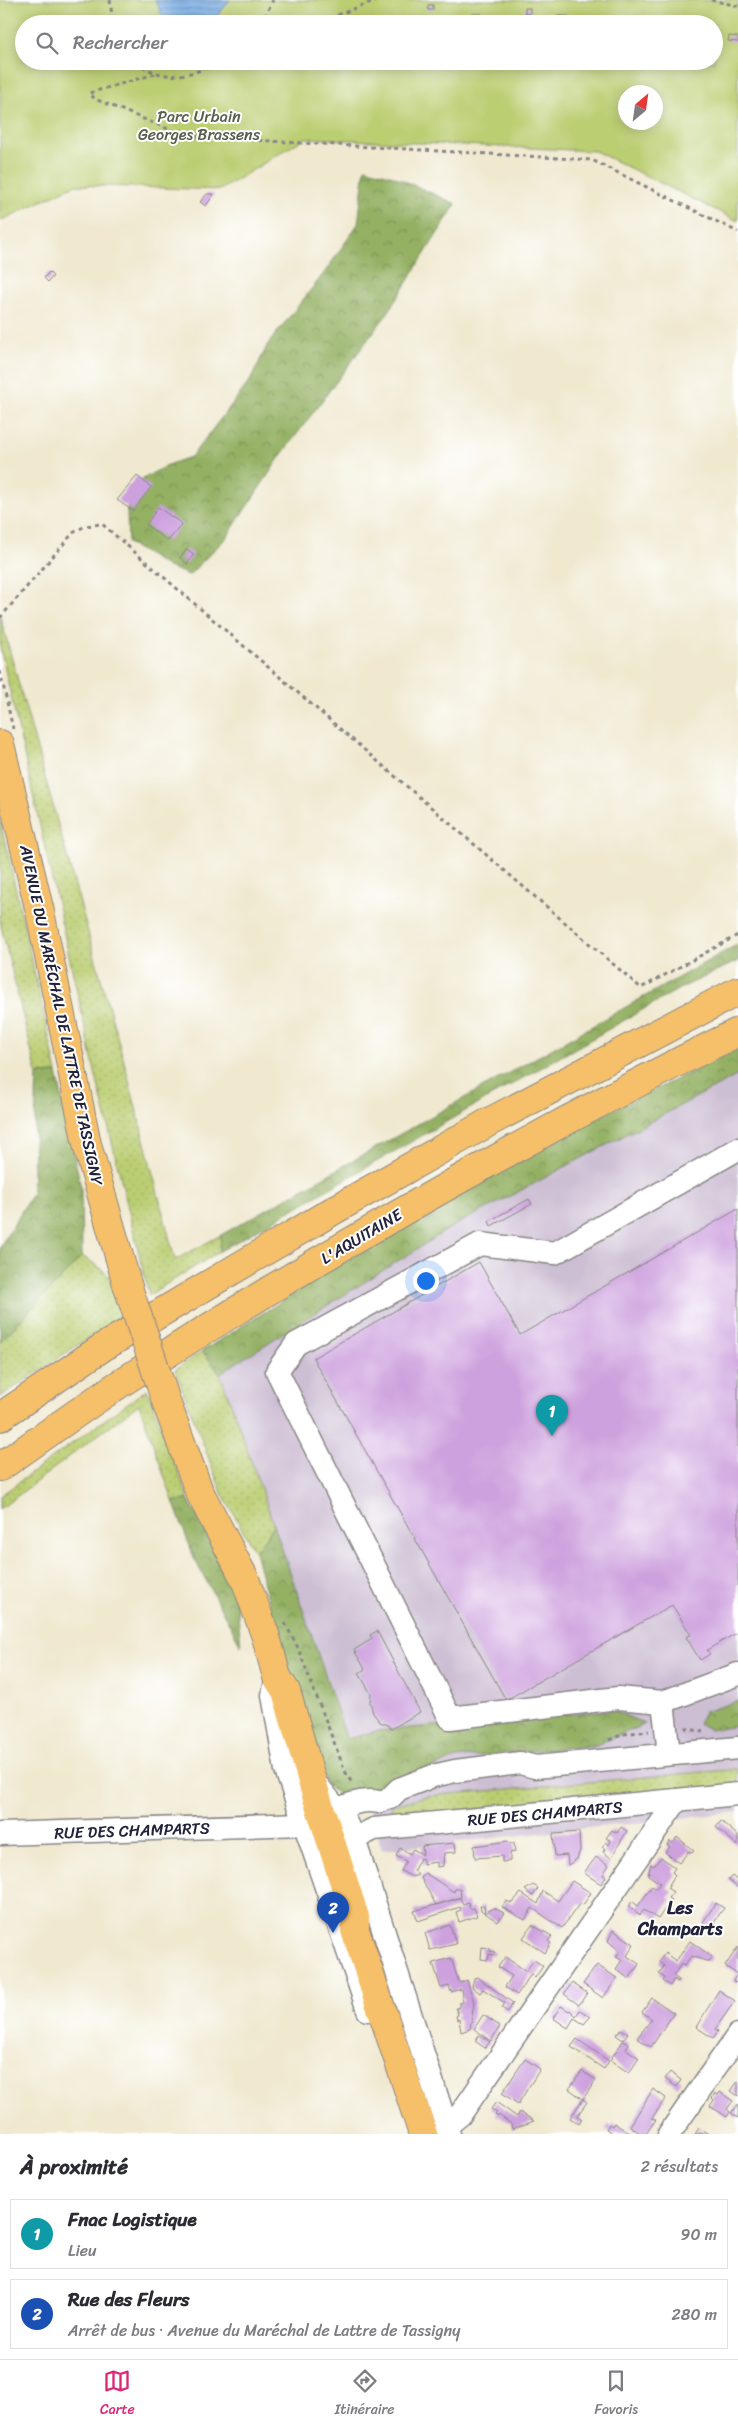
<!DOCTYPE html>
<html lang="fr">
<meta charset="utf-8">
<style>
:root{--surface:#fff;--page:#f7f7f7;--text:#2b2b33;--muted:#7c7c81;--line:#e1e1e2;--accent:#db2777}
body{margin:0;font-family:Sriracha,sans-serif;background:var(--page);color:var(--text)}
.compass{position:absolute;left:618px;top:85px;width:45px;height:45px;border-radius:50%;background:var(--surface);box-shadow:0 2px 12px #0003;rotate:29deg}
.you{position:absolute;left:425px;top:1280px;width:18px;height:18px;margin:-12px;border:4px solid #fff;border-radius:50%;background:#1a73e8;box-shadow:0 0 0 8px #1a73e833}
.badge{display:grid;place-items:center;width:32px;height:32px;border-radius:50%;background:var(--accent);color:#fff;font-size:16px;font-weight:700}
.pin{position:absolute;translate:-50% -41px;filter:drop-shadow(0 1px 2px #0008)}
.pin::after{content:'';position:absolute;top:26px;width:18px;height:15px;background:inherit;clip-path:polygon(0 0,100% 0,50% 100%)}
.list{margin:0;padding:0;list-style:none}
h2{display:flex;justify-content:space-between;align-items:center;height:65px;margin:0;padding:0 20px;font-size:21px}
h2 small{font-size:16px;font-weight:400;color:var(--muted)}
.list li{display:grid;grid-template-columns:32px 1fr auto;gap:15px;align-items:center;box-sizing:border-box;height:70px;margin:0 10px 10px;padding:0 10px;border:1px solid var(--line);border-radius:0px}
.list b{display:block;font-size:19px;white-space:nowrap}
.list p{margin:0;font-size:16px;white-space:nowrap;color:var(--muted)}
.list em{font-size:16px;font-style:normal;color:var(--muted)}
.icon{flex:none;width:28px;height:28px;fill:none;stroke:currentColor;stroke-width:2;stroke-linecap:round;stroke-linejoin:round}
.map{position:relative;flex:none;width:738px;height:2134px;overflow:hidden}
.search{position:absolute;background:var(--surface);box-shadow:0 2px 12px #0003;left:15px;right:15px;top:15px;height:55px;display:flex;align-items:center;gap:12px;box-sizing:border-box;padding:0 18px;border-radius:28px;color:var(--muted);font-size:19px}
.sheet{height:225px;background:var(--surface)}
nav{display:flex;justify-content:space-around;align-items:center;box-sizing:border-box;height:70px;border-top:1px solid var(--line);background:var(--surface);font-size:14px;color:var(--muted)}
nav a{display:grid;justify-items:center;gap:2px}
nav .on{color:var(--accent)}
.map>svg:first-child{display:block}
.industrial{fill:#ccbed3}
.grass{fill:url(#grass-dots);stroke:#6e7856}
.forest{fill:url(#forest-crowns);stroke:#5b6a50}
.park{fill:#bbce72;stroke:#6e7856;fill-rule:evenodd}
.water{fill:url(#water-rules);stroke:#4c668f}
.building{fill:#cda1de}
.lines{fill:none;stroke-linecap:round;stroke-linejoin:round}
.minor-casing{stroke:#898686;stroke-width:25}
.major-casing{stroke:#898686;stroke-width:30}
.highway-casing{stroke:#898686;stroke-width:30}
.path{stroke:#898686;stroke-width:3;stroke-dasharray:4 4;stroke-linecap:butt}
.minor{stroke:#fff;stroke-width:22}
.major{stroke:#f6c06b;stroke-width:28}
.highway{stroke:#f6c06b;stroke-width:28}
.major-bridge-casing{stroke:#898686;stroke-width:30;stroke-linecap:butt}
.major-bridge{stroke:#f6c06b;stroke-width:28}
.labels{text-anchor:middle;stroke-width:4;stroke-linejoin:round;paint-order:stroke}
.park-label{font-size:16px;fill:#585e4e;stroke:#fff}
.street-label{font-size:16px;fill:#22223b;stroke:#fff}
.neighbourhood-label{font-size:18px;font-weight:bold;fill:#22223b;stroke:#fff}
</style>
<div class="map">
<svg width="738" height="2134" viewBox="0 0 738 2134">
<defs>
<pattern id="grass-dots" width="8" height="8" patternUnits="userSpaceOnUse" patternTransform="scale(1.25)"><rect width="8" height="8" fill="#bbce72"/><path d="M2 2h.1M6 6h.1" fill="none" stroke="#a0b164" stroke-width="1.8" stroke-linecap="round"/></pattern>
<pattern id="forest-crowns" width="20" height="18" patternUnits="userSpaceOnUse" patternTransform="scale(1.25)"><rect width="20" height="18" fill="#94b164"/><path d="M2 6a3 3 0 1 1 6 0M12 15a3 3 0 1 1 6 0" fill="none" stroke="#789054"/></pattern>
<pattern id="water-rules" width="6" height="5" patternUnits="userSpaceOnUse" patternTransform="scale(1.25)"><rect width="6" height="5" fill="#75aae3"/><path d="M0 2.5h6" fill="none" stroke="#608ab9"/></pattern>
</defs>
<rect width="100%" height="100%" fill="#fff"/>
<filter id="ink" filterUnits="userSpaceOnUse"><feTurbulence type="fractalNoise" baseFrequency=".02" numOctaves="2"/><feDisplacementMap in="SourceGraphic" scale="10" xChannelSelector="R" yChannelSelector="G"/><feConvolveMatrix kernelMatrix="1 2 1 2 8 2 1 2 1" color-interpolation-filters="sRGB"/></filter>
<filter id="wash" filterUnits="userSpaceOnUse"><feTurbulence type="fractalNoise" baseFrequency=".0096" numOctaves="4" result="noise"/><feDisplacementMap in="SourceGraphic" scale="20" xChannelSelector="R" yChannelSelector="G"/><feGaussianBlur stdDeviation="1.12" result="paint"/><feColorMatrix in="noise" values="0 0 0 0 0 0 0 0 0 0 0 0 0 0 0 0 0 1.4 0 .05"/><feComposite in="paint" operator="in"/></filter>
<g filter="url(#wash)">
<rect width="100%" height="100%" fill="#f0e9d0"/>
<polygon class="industrial" points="738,1068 738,1812 382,1850 348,1739 215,1357 282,1329 638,1114"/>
<g class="grass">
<polygon points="0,616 125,1065 175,1260 221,1235 220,1251 149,1295 95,1072 0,647"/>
<polygon points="0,819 57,1073 37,1074 0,922"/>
<path d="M82,1256C111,1274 119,1281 123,1315L0,1397V1342Z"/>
<polygon points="202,1351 220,1373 274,1525 255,1552 222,1493 175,1370"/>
<polygon points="147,1389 189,1500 173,1501 139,1404 0,1509 0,1496"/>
<polygon points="738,1769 738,1786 381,1818 381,1816 392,1813 391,1806 427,1796"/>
</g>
<g class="forest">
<polygon points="365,168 393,176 456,204 387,314 282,454 226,538 189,575 168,567 128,543 127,510 139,481 167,465 191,457 250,381 268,344 325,272 358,224"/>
<polygon points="738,944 738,961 679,989 220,1251 221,1235"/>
<polygon points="738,1049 738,1075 452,1227 220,1373 202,1351 391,1233 599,1117"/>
<polygon points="57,1073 81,1188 82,1256 0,1342 0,1247 32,1194 37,1074"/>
<polygon points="189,1500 236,1595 241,1646 194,1558 173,1501"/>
<polygon points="274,1525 347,1739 376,1731 612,1710 645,1724 596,1745 456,1758 365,1796 344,1797 327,1786 289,1675 255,1552"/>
<polygon points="738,1701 738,1726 710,1730 698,1723 704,1712"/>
</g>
<path class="park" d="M0,0H738V221L595,151L305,138L220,190L75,185L0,221ZM24,24H714V61H24ZM626,92H656V122H626Z"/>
<polygon class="water" points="155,0 230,0 211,24 166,24"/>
<g id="blocks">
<g class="building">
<rect x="428" y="5" width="5" height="5"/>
<rect x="525" y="8" width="5" height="6"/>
<polygon points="472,14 482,14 482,19 472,18"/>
<rect x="558" y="16" width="10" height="5"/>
<polygon points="729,36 738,37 738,42 728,41"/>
<polygon points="207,194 214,194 206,206 200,202"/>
<polygon points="49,272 53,276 48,282 44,278"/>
<polygon points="137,476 151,487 133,511 117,500"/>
<polygon points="158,507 182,524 168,541 146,525"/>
<polygon points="187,549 194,554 187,564 180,558"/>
<polygon points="529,1199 532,1204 491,1226 489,1221"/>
<polygon points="738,1209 738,1632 707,1650 710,1654 700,1660 686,1637 691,1635 672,1605 506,1700 313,1358 479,1262 520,1335"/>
<polygon points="377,1631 420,1712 391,1729 388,1725 380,1722 373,1713 370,1702 371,1694 359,1673 365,1669 354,1650 372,1639 370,1635"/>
<polygon points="721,1821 738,1836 738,1846 716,1827"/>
<polygon points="621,1827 627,1831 611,1858 603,1852 605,1849 602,1847 606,1842 609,1845 611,1841 606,1838 612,1830 617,1833"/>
<polygon points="579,1832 580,1850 577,1859 568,1865 567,1855 555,1856 553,1834"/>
<polygon points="677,1837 694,1851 692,1853 689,1851 679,1863 665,1852 670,1847 667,1845 670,1841 673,1843"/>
<polygon points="508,1841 509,1843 514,1843 515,1852 510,1853 510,1861 502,1862 502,1856 475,1858 474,1846"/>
<polygon points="455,1843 456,1852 444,1853 443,1866 437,1867 437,1862 423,1864 423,1859 420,1858 414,1870 418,1875 412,1877 401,1871 406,1861 396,1856 400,1848 410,1854 413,1849 423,1855 422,1846"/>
<polygon points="596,1857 609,1865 603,1875 606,1877 601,1884 584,1873"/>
<polygon points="661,1857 675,1868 672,1872 675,1875 667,1888 673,1892 668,1898 671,1900 658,1919 644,1910 640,1915 629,1907 632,1901 638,1906 652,1886 656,1889 660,1883 648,1875 651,1864 654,1866"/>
<polygon points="425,1873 454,1892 455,1889 460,1889 461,1897 436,1905 421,1878"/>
<polygon points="732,1876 738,1881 738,1888 728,1880"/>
<polygon points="572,1881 591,1893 583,1905 580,1903 562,1928 532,1908 525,1920 502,1907 506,1901 512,1903 521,1893 538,1904 543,1891 558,1901"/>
<polygon points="533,1885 538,1888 533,1896 525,1890"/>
<polygon points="460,1898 463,1904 468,1902 470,1909 474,1908 477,1916 459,1922 456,1912 461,1910 460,1907 418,1921 414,1911"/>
<polygon points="716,1903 724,1908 710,1927 703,1922"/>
<polygon points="480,1906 484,1906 485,1913 494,1908 504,1913 498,1922 485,1913 481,1910"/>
<polygon points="450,1925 456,1944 430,1950 425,1933"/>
<polygon points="532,1925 552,1936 548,1941 551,1943 545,1953 523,1938"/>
<polygon points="613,1930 634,1944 627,1956 639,1964 629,1979 616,1969 622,1960 616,1957 620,1951 608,1941"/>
<polygon points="690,1941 712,1957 709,1962 691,1956 684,1966 681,1964 673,1976 679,1980 678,1982 674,1979 670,1986 663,1981 665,1978 659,1974 664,1966 659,1962 665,1953 676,1961"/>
<polygon points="482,1947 490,1948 490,1951 495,1952 494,1955 489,1954 488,1960 481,1959"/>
<polygon points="738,1947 738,1984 733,1981 737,1974 725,1966"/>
<polygon points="505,1957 526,1971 534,1960 543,1966 535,1978 531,1974 517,1995 505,1987 512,1976 498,1967"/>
<polygon points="451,1958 459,1983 467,1980 474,2002 470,2029 461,2032 459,2019 457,2020 456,2016 458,2015 456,2008 459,2007 459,2003 463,2002 461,1989 451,1992 449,1986 441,1988 433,1963"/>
<polygon points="597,1965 617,1978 603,1998 583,1984"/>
<polygon points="477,1977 513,2003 508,2012 502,2008 505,2003 483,1989 480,1993 472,1987 474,1978"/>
<polygon points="572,1983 587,1993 579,2005 564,1994"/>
<polygon points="719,1990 735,2001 715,2029 718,2031 713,2038 696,2027"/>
<polygon points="652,1998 674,2013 651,2047 637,2038 652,2019 642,2012"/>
<polygon points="561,2006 569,2011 570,2010 576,2016 580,2010 590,2017 584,2024 574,2018 568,2028 553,2018"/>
<polygon points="483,2015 500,2026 491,2041 474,2029"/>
<polygon points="621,2029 628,2033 623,2040 616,2035"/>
<polygon points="479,2035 490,2042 485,2048 475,2041"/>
<polygon points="577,2039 609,2061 604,2069 571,2047"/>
<polygon points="623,2041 629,2045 626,2049 639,2058 629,2073 610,2060"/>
<polygon points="525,2059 540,2069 518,2104 502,2093"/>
<polygon points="582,2071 596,2080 583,2099 587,2102 577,2116 582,2119 579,2124 570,2118 583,2099 569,2089"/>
<polygon points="670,2072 681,2080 677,2087 665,2079"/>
<polygon points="738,2081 738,2096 731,2091"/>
<polygon points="653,2089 666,2098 652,2118 656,2120 654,2122 646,2134 641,2134 630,2126"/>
<polygon points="720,2092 733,2101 727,2109 730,2112 727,2117 710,2106 714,2100 712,2098 715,2093 718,2095"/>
<polygon points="496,2102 517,2117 520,2112 534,2121 512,2129 511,2124 499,2115 498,2117 495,2115 497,2113 491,2109"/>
<polygon points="738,2104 738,2118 731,2113"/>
<polygon points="614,2123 631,2134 614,2134 606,2129 609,2124 612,2126"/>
<polygon points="699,2128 708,2134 695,2134"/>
</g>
</g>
</g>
<g filter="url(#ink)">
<use href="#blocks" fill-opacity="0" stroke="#898686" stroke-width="1"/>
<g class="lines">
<g class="minor-casing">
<g id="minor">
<polyline points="738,1149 555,1253 480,1244 296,1344 277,1371 450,1718 618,1698 663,1702 738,1674"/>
<polyline points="277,1677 273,1695 286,1770 368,2010"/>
<polyline points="663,1702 669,1754"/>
<polyline points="314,1781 343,1817 354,1839 449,2134"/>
<polyline points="390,1798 399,1789 433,1776 455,1771 520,1763 535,1767 738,1748"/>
<path d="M0,1834L304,1824C328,1817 352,1796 379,1802"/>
<polyline points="354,1839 374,1829 738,1794"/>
<polyline points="446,2126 460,2115 677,1800"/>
<polyline points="669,2134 738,2035"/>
</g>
</g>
<g class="major-casing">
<g id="major">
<polyline points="0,744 40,912 87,1144 127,1284"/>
<polyline points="168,1407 199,1491 245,1579 266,1637 277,1677 286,1691 316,1795 355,1917 355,1930 423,2134"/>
</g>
</g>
<g class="highway-casing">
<g id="highway">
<polyline points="0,1417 103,1347 336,1209 491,1121 738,991"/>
<path d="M0,1467C42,1438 84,1407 127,1379C324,1253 528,1136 738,1032"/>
</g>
</g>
<g class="path">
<polyline points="110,0 113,24"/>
<polyline points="711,0 738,6"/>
<polyline points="261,24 273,0"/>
<polyline points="315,24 376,0"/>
<path d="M136,61C163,84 191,76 221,61"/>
<polyline points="155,74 89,93 95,99 185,136 592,160 738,232"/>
<polyline points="0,618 73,533 85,526 102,524 641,988 738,935"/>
<polyline points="0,671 13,729"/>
<polyline points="285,1623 298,1648 345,1771 350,1780 355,1783"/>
<polyline points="685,1728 703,1732"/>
<polyline points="609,1740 623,1734 649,1731"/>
</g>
<use href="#minor" class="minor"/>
<use href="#major" class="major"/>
<use href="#highway" class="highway"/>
<g class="major-bridge-casing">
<polyline id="major-bridge" points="127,1284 168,1407"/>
</g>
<use href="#major-bridge" class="major-bridge"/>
</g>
</g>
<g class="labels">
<g class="park-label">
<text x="199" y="122">Parc Urbain<tspan x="199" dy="18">Georges Brassens</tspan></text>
</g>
<g class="street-label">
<text transform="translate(62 1015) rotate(78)" y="6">AVENUE DU MARÉCHAL DE LATTRE DE TASSIGNY</text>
<text transform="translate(361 1236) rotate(-31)" y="6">L'AQUITAINE</text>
<text transform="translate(545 1813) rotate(-5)" y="6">RUE DES CHAMPARTS</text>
<text transform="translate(132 1830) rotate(-2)" y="6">RUE DES CHAMPARTS</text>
</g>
<g class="neighbourhood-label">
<text x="680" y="1914">Les<tspan x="680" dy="21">Champarts</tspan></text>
</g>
</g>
</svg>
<svg class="compass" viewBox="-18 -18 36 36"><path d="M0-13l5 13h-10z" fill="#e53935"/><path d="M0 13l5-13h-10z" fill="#7c7c81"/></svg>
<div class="you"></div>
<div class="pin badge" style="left:552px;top:1436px;background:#0f9aa8">1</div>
<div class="pin badge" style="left:333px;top:1933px;background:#1a4fb4">2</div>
<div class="search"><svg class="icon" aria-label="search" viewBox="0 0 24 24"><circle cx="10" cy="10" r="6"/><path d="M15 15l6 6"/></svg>Rechercher</div>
</div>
<section class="sheet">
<h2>À proximité<small>2 résultats</small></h2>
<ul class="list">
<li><span class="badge" style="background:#0f9aa8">1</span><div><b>Fnac Logistique</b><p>Lieu</p></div><em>90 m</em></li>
<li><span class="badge" style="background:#1a4fb4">2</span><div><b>Rue des Fleurs</b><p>Arrêt de bus · Avenue du Maréchal de Lattre de Tassigny</p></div><em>280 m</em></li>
</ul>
</section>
<nav>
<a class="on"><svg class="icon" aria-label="map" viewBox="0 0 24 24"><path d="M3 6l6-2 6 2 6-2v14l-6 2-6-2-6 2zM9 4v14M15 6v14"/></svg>Carte</a>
<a><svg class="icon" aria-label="directions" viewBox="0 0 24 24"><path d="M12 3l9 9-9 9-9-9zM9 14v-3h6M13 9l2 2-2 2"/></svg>Itinéraire</a>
<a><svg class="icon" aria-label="saved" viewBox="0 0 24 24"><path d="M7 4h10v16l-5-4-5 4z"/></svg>Favoris</a>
</nav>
